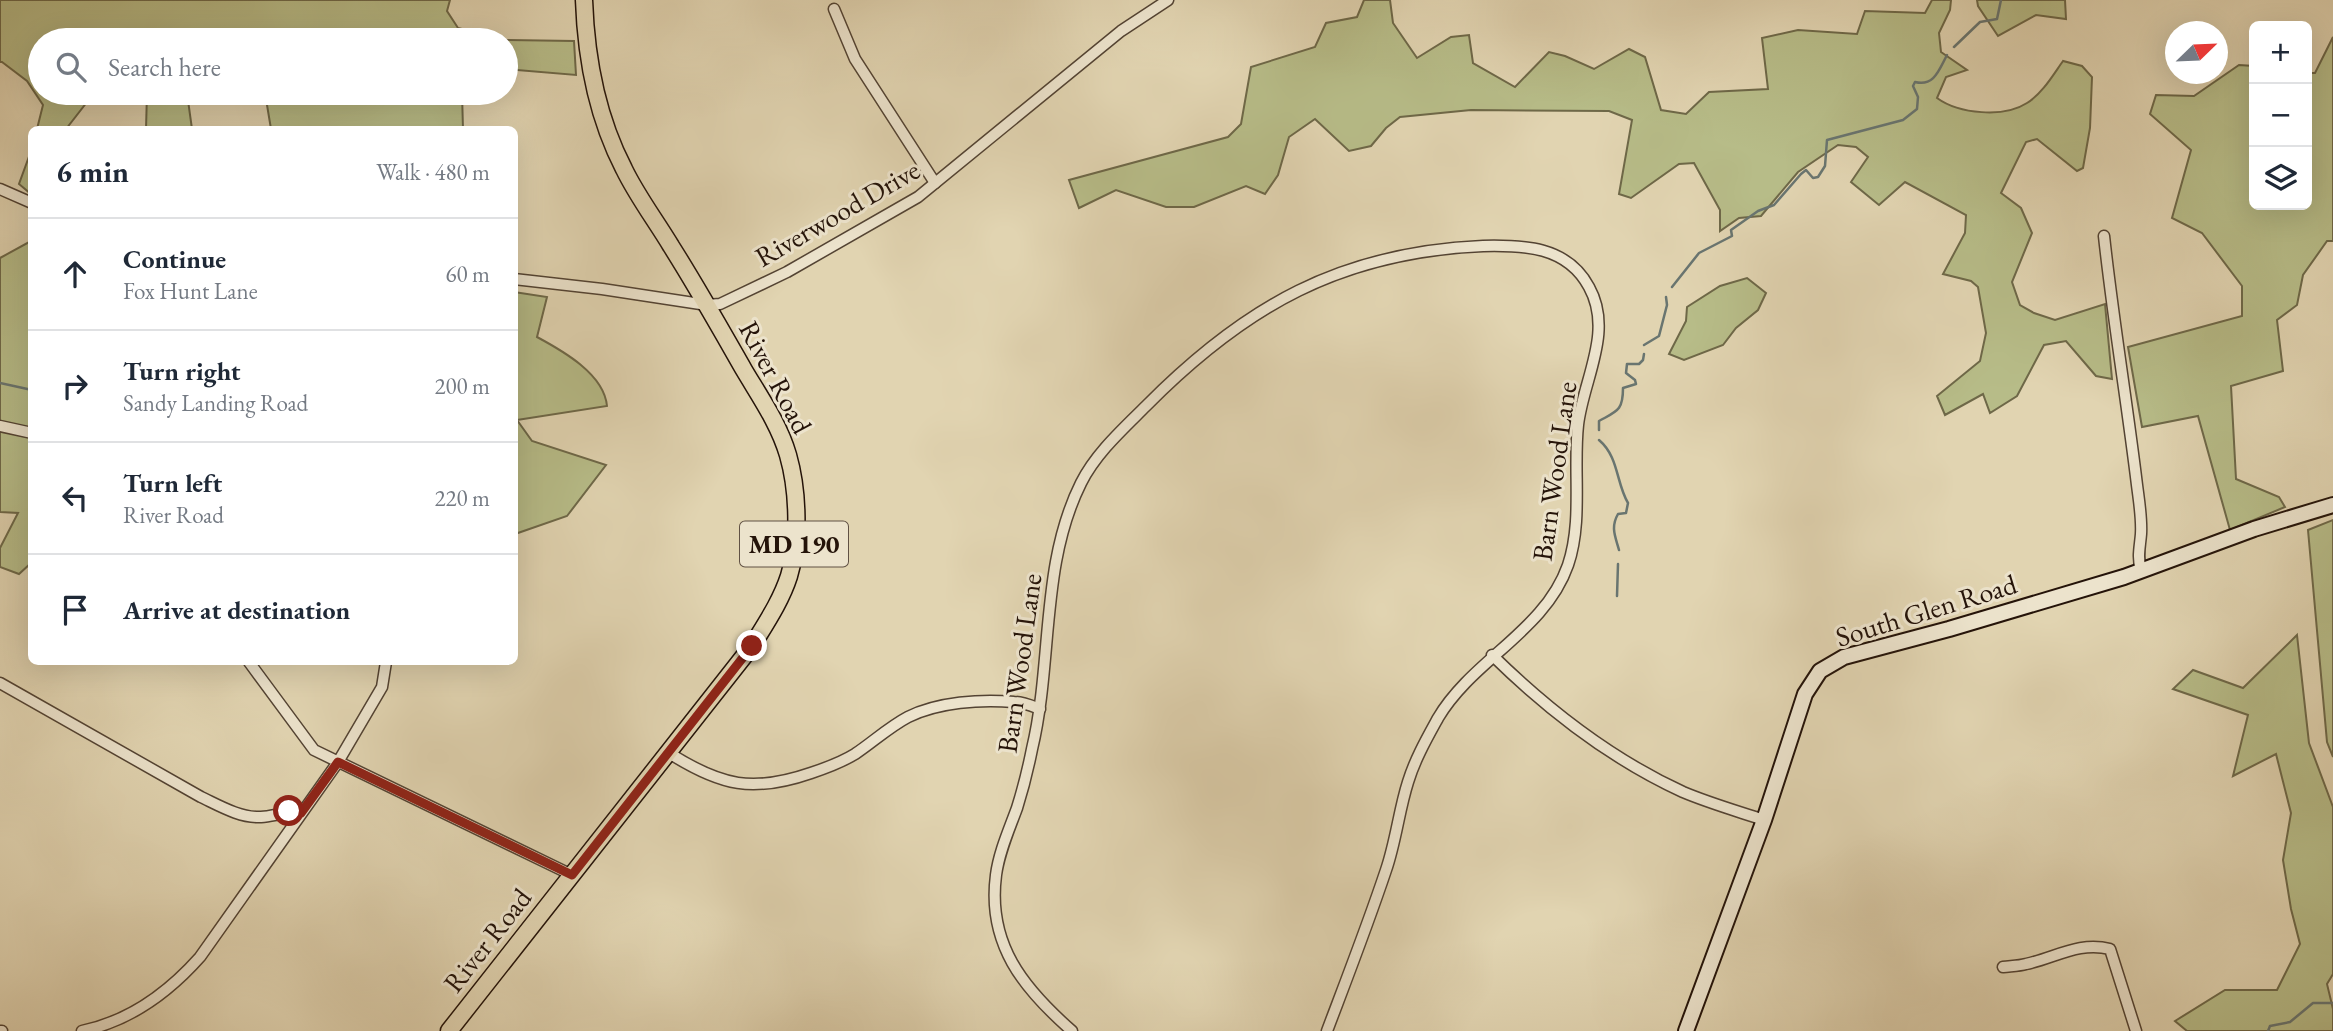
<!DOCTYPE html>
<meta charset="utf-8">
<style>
:root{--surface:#fff;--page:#f6f6f7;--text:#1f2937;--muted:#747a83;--line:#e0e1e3}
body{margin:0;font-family:"EB Garamond",serif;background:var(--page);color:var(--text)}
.controls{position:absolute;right:21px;top:21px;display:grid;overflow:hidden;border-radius:10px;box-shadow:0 7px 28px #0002}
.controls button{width:63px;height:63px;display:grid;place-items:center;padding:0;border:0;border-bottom:2px solid var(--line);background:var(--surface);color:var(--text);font:35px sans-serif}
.compass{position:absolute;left:2165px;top:21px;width:63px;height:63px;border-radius:50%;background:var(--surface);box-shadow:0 7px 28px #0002;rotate:67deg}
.stop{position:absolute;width:21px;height:21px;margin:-16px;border:5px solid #8f2418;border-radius:50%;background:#fff}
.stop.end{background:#8f2418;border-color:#fff;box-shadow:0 2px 7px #0008}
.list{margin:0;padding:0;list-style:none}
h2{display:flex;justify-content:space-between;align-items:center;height:91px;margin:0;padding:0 28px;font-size:30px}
h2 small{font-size:23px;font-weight:400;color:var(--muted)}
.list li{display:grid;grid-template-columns:46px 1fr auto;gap:21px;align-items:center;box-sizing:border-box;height:112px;padding:0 28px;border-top:2px solid var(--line)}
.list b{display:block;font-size:26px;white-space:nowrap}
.list p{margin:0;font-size:23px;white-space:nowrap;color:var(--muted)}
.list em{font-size:23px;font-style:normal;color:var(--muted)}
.icon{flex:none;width:38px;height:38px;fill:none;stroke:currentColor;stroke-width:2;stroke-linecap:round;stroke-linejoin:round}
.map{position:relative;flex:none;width:2333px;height:1031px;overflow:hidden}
.search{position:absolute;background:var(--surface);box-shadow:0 7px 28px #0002;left:28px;top:28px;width:490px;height:77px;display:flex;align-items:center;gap:18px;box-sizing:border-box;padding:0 24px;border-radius:38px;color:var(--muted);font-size:26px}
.panel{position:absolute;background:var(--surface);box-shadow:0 7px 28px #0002;left:28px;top:126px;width:490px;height:539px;border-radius:10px}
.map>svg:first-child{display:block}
.green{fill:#b7bc88;stroke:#6e6848;stroke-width:2}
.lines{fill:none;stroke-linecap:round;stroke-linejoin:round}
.stream{stroke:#697570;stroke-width:2.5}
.street-casing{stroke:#534333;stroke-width:13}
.secondary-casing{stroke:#241309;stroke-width:18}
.primary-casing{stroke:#241309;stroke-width:19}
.street{stroke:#ece3cc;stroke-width:10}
.secondary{stroke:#ece3cc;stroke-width:14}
.primary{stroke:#e1d4b1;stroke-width:16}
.route{stroke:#8f2418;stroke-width:9}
.labels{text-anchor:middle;stroke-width:6;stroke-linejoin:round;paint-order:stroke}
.shield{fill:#ece3cc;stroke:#605144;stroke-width:2}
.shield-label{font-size:26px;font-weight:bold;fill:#241309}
.street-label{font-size:28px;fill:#241309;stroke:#ece3cc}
</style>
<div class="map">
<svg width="2333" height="1031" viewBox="0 0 2333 1031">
<rect width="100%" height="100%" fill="#e1d4b1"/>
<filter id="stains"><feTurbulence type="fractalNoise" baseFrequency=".00286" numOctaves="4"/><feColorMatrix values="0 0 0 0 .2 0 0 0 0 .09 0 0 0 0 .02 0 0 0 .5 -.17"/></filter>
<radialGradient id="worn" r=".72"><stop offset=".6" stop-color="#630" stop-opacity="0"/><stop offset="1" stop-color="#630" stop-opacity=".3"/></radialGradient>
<g class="green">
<polygon points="0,0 450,0 447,11 458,28 505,40 574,41 576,75 506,69 506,40 40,40 40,93 94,93 66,129 37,129 43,105 27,81 2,62 0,62"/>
<path d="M1364,0H1390L1393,23L1417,58L1451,37L1469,35L1473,63L1515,87L1549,52L1565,56L1594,69L1629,49L1645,57L1661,110L1686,114L1709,92L1768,89L1762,38L1798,30L1857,34L1865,11L1925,13L1932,0H1951L1950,10L1939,33L1941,52L1967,70L1946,77L1937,98C1959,114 2004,118 2027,103C2042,94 2053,75 2063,61L2082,66L2092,77L2090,128L2083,168L2077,171L2037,139L2026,142L2001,193L2021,208L2032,233L2012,282L2020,305L2034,313L2055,320L2105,304L2112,379L2096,376L2066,341L2044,345L2017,396L1990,413L1983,394L1945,415L1937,396L1980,361L1986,333L1978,287L1971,281L1943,274L1965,233L1966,215L1905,182L1879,205L1851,182L1868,157L1856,147L1838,145L1798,172L1761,216L1739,218L1720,231V210L1694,163L1679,164L1631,198L1619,194L1632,120L1609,111L1471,110L1400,117L1386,128L1371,146L1349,151L1315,119L1289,137L1278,175L1265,194L1246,186L1194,207H1166L1116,190L1079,208L1069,180L1228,137L1241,124L1251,67L1315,47L1326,23L1357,17Z"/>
<polygon points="1977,0 2065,0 2066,19 2036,15 1998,36 1978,6"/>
<polygon points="2333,37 2333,241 2327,241 2303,275 2297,305 2277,320 2283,371 2231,386 2236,479 2279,497 2285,507 2230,530 2198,416 2142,427 2128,347 2242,316 2242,286 2202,233 2172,218 2191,150 2150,114 2156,95 2194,96 2239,65 2254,66 2254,205 2307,205 2307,73 2315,73"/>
<polygon points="147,93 187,93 192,129 146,129"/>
<polygon points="265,93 462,93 463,129 271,129"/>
<polygon points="31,151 31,194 19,184"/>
<polygon points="31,241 31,563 19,574 0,567 0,548 18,513 0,512 0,258"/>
<polygon points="1747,278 1766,293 1758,310 1736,328 1723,345 1684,360 1669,354 1686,321 1687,307 1720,286"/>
<path d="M514,292L547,297L537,337C563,351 604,374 607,406L517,420L532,441L606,465L567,516L515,534Z"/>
<polygon points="2333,520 2333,757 2327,742 2308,530"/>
<polygon points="2297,635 2309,743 2333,807 2333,974 2327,984 2333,1009 2333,1031 2187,1031 2175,1021 2225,990 2277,990 2300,944 2291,909 2283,860 2291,813 2276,754 2233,776 2248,715 2173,689 2193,670 2243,688"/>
</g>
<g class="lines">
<g class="stream">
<polyline points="1954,47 1980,22 1997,19 2001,0"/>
<path d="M1672,287L1699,253L1732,236L1731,230L1758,211L1774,205L1801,174L1806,170L1813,178L1818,177L1825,166L1827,140L1903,120L1917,109L1918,97L1913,86L1915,82C1934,87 1939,70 1947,55"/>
<polyline points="1644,345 1659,336 1667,305 1666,297"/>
<polyline points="0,383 32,390"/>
<path d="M1599,430V421C1617,411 1623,411 1623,388L1636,384L1635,380L1626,373L1627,364H1639L1643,360L1644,354"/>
<path d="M1599,440C1619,457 1616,483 1628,503L1626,513L1618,514C1610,528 1616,538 1619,550"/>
<polyline points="1617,596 1618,564"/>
<polyline points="2268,1031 2270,1026 2290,1022 2313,1003 2333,1003"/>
</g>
<g class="street-casing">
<g id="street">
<polyline points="834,9 855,59 935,183"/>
<polyline points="0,189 32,203"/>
<path d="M2104,236C2113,319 2127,402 2137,485C2139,501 2142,518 2141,534C2140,547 2137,557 2141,570"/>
<polyline points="514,279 602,289 707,305 720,304 787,272 918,197 1121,31 1168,0"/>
<polyline points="0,426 32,433"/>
<path d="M1492,655C1549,711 1611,759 1683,792C1709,803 1737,811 1764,820"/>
<polyline points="249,662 314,750 572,875"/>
<path d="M0,683L201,797C220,806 240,818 261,817C275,816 286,811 301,813"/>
<path d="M669,753C721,786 753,793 811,773C826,768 842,762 855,754C873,742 889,727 908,717C938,702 981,699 1014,702C1023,702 1032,706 1040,709"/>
<path d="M2003,967C2011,966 2019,966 2026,964C2055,958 2079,941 2110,949L2136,1031"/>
<polyline points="0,1031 2,1031"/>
<path d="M82,1031C130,1021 168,993 200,957L338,762L382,687L386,662"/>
<path d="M1072,1031C1023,988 987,944 996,875C999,852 1009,830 1017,808C1023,789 1028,769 1032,749C1053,661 1040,565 1081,483C1096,453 1123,429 1146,406C1245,306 1341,252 1483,246C1524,245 1567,246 1589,287C1614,332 1583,380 1578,425C1573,470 1583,521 1568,565C1545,631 1473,659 1438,718C1427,738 1415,759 1408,782C1399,810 1396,841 1386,870C1368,924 1347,978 1327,1031"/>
</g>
</g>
<g class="secondary-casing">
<polyline id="secondary" points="1686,1031 1764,820 1805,694 1820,671 1844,657 1949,629 2124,577 2254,529 2333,505"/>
</g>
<g class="primary-casing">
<path id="primary" d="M449,1031L752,646C766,623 781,601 789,576C800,540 798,490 788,455C779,424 760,397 744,370C720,328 697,287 671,246C656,221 637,196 624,169C597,117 586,58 584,0"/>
</g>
<use href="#street" class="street"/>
<use href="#secondary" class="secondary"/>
<use href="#primary" class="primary"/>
</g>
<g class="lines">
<polyline class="route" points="289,811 301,813 338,762 572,875 752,646"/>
</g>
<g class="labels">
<rect class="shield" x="740" y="521.5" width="108" height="45" rx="5"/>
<g class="shield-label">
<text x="794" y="553">MD 190</text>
</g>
<g class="street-label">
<text transform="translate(837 213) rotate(-30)" y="10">Riverwood Drive</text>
<text transform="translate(776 377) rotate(62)" y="10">River Road</text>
<text transform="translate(1554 471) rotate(-82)" y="10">Barn Wood Lane</text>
<text transform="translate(1926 610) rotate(-17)" y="10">South Glen Road</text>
<text transform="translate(1019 663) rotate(-82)" y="10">Barn Wood Lane</text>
<text transform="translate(487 940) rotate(-52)" y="10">River Road</text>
</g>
</g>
<rect width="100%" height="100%" filter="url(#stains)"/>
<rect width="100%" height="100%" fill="url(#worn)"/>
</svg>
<div class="controls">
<button>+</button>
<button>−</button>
<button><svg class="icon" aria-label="layers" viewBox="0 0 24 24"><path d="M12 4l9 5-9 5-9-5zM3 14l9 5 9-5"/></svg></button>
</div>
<svg class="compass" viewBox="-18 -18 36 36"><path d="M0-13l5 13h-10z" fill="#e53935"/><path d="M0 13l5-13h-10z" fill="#747a83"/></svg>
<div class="stop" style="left:289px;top:811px"></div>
<div class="stop end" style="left:752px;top:646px"></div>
<div class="search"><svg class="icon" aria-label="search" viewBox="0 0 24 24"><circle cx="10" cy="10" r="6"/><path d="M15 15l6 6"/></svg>Search here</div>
<section class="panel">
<h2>6 min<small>Walk · 480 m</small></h2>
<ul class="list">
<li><svg class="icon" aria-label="ahead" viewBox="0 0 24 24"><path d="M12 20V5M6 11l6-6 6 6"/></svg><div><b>Continue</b><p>Fox Hunt Lane</p></div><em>60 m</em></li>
<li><svg class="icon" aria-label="right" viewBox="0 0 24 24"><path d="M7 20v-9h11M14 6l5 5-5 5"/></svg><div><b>Turn right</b><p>Sandy Landing Road</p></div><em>200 m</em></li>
<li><svg class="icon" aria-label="left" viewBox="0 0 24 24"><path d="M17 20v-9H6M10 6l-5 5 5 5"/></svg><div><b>Turn left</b><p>River Road</p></div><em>220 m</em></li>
<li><svg class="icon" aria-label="arrive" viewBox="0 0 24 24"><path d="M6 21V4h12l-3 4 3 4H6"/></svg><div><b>Arrive at destination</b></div></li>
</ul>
</section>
</div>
